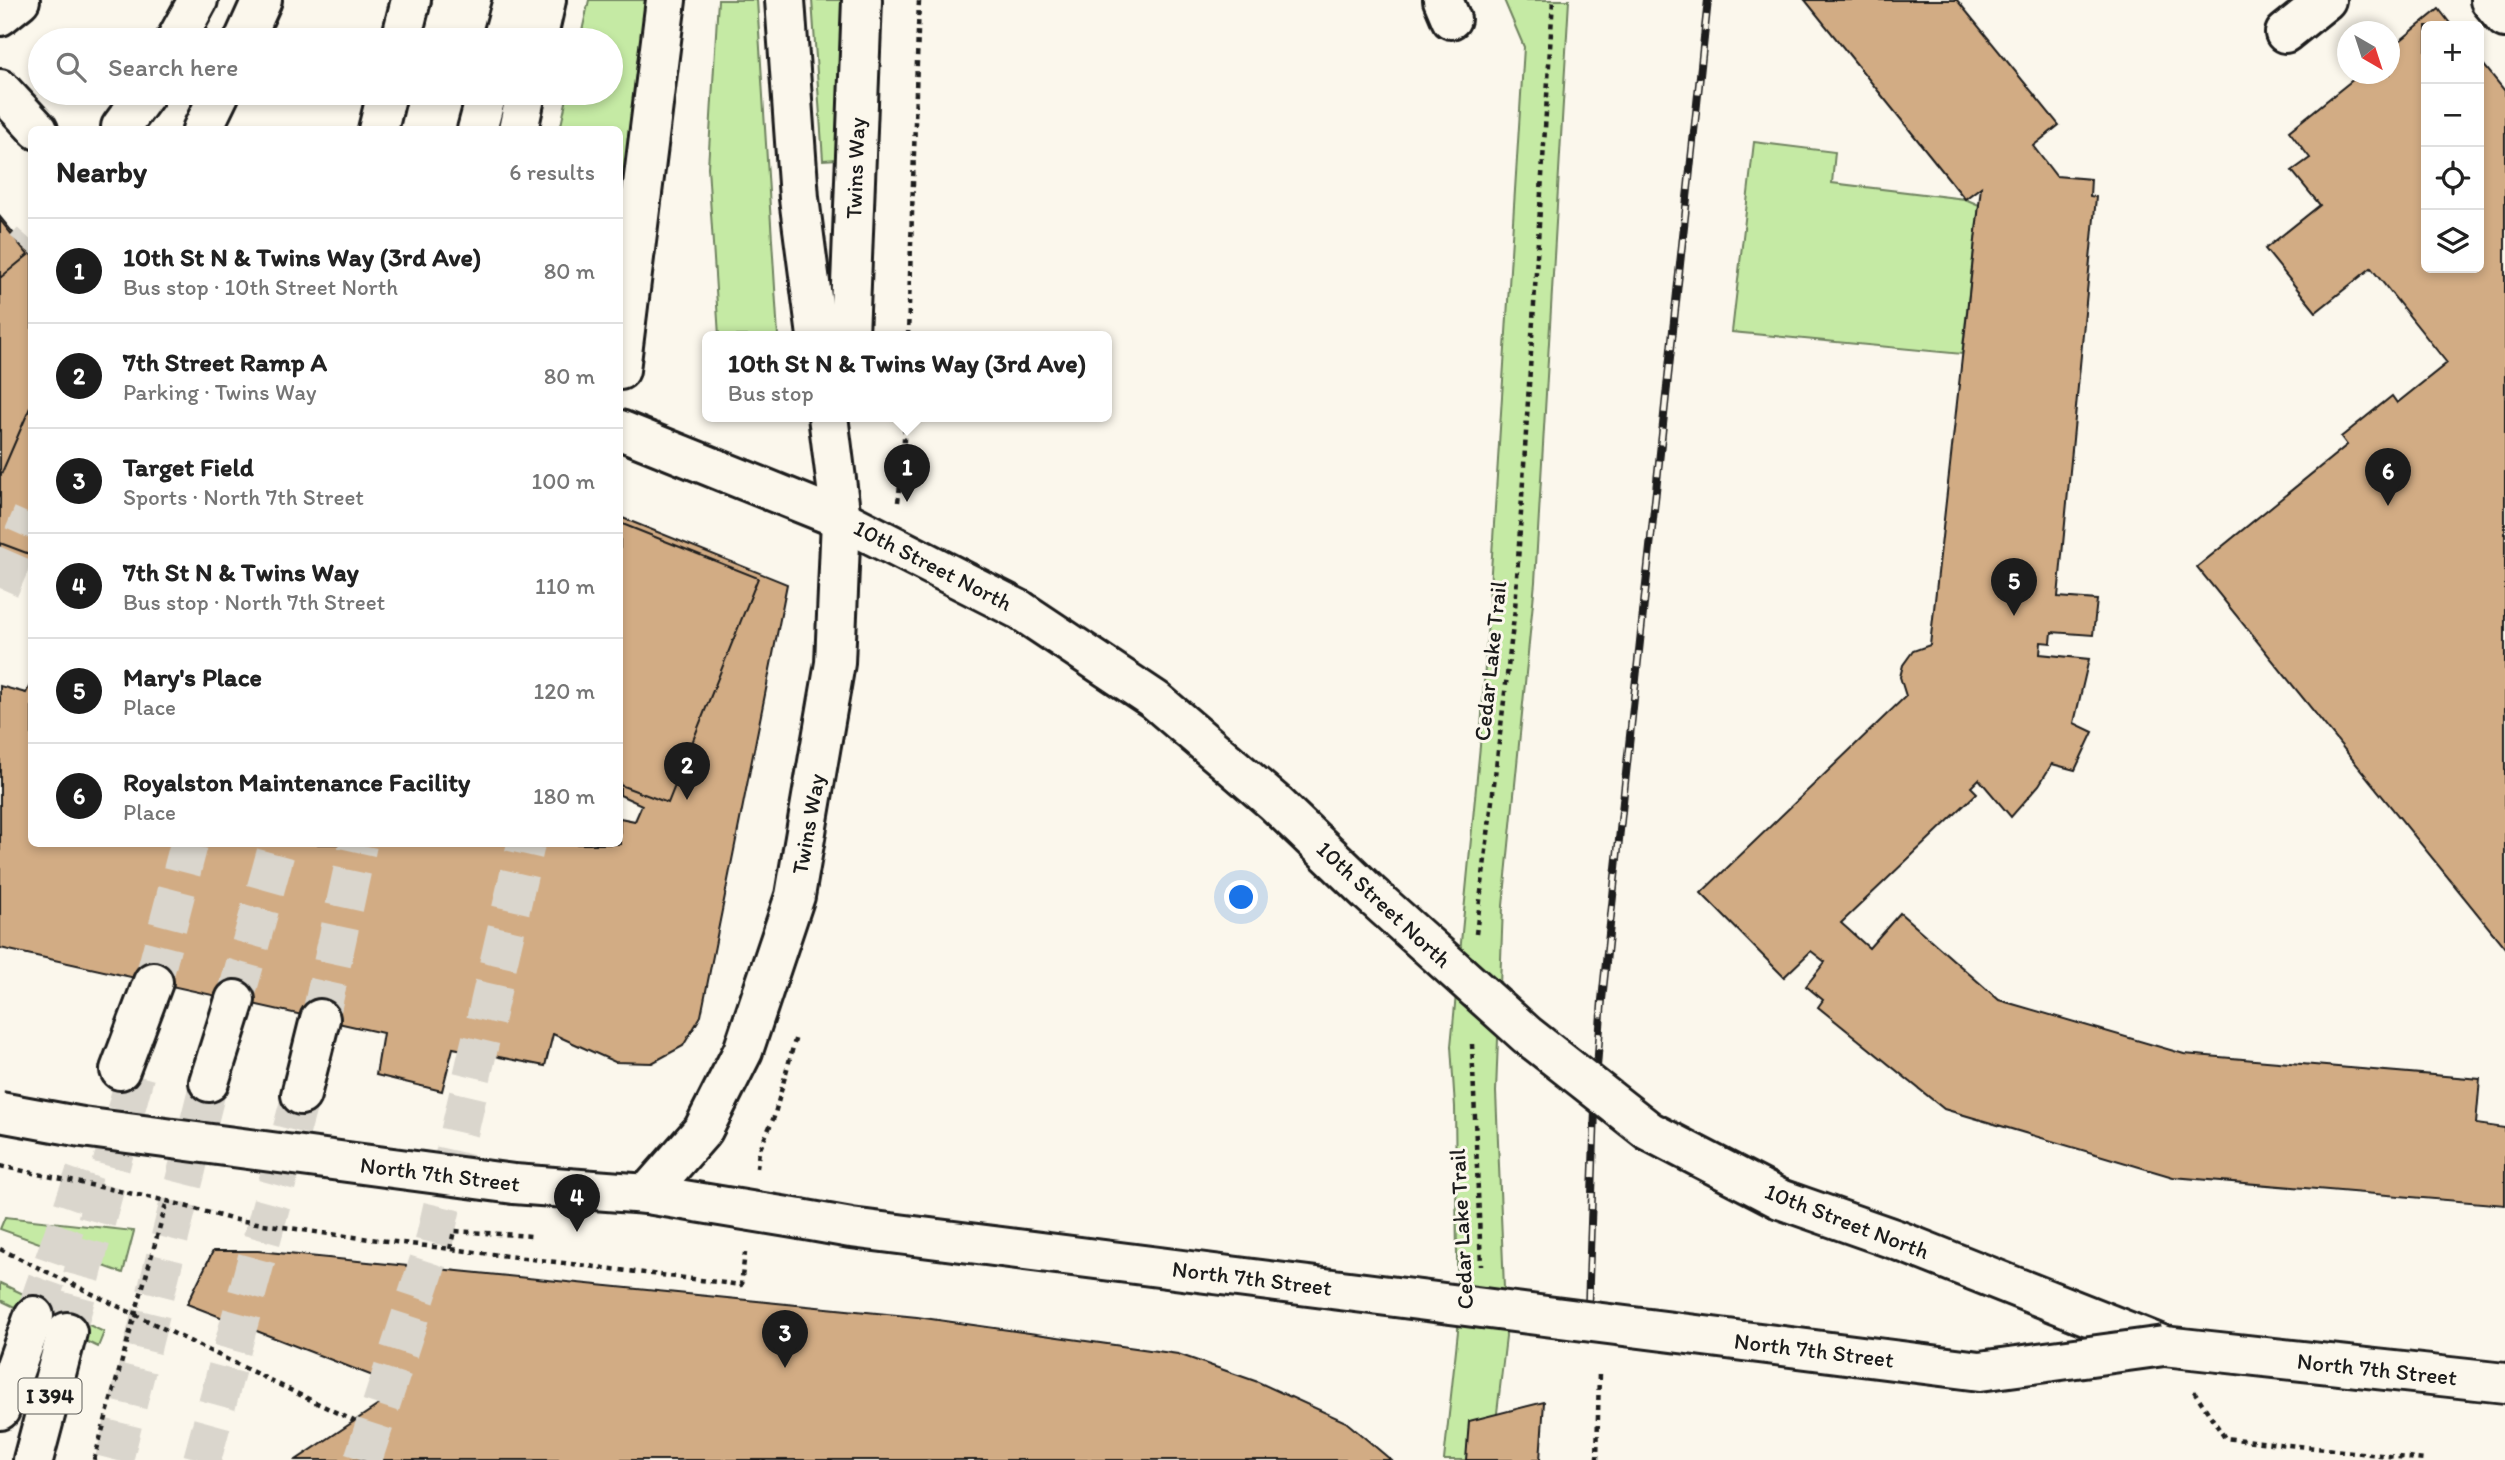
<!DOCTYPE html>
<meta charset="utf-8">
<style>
:root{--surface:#fff;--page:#f6f6f6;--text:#222;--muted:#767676;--line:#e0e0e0;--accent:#1c1c1c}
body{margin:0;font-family:Itim,sans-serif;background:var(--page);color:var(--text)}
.controls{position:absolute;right:21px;top:21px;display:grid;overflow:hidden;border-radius:10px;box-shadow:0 4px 10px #0003}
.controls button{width:63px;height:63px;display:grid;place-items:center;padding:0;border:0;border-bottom:2px solid var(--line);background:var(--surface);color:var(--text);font:35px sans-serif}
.compass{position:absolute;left:2337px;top:21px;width:63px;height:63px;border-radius:50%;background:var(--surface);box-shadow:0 4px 10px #0003;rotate:141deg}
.you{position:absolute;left:1242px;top:898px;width:24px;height:24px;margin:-18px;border:5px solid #fff;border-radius:50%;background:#1a73e8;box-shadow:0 0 0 10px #1a73e833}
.badge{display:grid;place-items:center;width:46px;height:46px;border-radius:50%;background:var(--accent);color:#fff;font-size:23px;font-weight:700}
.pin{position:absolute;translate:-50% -58px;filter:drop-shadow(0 2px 4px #0008)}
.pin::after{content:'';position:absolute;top:37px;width:24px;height:21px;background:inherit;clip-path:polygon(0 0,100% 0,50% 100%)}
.popup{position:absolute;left:702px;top:331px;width:410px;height:91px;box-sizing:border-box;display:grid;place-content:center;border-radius:10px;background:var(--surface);filter:drop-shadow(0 2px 5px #0005);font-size:23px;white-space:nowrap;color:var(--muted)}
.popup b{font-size:26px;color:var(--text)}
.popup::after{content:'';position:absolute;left:50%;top:100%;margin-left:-14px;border:14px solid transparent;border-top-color:var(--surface)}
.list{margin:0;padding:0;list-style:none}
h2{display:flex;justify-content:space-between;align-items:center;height:91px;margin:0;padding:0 28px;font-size:30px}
h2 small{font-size:23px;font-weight:400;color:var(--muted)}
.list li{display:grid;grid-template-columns:46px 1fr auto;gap:21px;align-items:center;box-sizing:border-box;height:105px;padding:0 28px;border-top:2px solid var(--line)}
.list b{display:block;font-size:26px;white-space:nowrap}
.list p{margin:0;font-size:23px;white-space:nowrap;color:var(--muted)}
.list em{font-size:23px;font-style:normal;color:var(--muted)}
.icon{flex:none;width:38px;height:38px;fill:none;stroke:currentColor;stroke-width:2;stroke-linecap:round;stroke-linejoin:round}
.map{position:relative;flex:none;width:2505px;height:1460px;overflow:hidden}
.search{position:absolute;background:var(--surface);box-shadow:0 4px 10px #0003;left:28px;top:28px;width:595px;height:77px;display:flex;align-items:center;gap:18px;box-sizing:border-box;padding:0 24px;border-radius:38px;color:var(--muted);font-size:26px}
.panel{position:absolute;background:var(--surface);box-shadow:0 4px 10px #0003;left:28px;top:126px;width:595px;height:721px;border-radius:10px}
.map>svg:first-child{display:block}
.green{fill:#c5eaa4;stroke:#708360;stroke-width:2}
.building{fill:#d2ac84;stroke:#1c1c1c;stroke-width:2}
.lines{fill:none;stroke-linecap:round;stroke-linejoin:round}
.highway-tunnel{stroke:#dad6cd;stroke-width:38;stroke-dasharray:38 19;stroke-linecap:butt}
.minor-casing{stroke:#1c1c1c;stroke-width:44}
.major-casing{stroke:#1c1c1c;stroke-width:44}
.highway-casing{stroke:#1c1c1c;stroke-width:44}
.path{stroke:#1c1c1c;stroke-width:4.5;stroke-dasharray:5 5;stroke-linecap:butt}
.minor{stroke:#fbf7ec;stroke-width:38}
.major{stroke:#fbf7ec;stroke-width:38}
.highway{stroke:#fbf7ec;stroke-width:38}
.rail-casing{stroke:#1c1c1c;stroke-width:8}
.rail{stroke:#fbf7ec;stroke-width:5;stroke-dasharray:16;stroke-linecap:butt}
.major-bridge-casing{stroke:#1c1c1c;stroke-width:44;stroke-linecap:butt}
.major-bridge{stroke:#fbf7ec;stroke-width:38}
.labels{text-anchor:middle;stroke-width:6;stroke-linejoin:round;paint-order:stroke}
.shield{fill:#fbf7ec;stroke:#5f5e5a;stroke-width:2}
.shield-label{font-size:21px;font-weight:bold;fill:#1c1c1c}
.street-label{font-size:23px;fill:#1c1c1c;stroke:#fbf7ec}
</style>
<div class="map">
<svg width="2505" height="1460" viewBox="0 0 2505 1460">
<rect width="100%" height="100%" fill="#fbf7ec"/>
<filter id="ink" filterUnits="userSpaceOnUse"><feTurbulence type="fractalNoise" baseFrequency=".0143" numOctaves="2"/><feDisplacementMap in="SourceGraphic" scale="14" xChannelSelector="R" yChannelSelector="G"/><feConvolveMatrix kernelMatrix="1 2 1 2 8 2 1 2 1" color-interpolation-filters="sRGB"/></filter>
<g filter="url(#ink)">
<g class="green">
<polygon points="589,0 649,0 620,211 620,130 560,130 568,93 611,93 611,40 580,40"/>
<polygon points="718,0 757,0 778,336 719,336 708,167"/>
<polygon points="812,0 845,0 837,159 823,160"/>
<polygon points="1504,0 1569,0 1535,582 1503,906 1496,1092 1506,1337 1497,1413 1540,1460 1444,1460 1458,1331 1455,1107 1451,1046 1480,746 1524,47"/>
<polygon points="1754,142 1835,152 1832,183 1965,199 1979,205 1962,354 1732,332"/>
<polygon points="5,1217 134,1231 123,1273 0,1229"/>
<polygon points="0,1283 104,1332 98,1347 0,1300"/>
</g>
<g class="building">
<polygon points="1805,0 1957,0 2059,125 2033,146 2056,176 2091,179 2090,196 2096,197 2058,597 2097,600 2093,635 2052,632 2051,643 2041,642 2040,654 2089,659 2074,723 2093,732 2075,770 2052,764 2039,785 2011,817 1979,779 1971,787 1977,793 1841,923 1869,948 1900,913 1999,1000 2184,1054 2480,1079 2476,1124 2505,1128 2505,1205 2173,1177 1944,1109 1818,1007 1823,1000 1806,986 1825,962 1811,951 1784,977 1701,893 1906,696 1900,677 1903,665 1913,651 1930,645 1981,187 1965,199"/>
<polygon points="2439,9 2452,26 2426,26 2426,268 2479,268 2479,59 2505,91 2505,948 2197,567 2347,445 2341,437 2392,396 2397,403 2447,363 2371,268 2316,312 2265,249 2320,205 2292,171 2310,158 2289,131 2360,74 2390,74 2390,49"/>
<polygon points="0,217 32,256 32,564 0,552"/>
<polygon points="0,220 28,255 0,278"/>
<polygon points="32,403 32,555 0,543 0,477"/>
<polygon points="620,517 787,584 701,1016 683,1046 652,1063 615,1062 553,1034 545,1066 453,1048 442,1091 376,1075 383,1033 0,948 0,686 26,693 32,681 32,844 620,844 620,818 635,821 642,805 620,795"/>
<polygon points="620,523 758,578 668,803 620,785"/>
<polygon points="213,1251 258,1251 917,1317 1178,1354 1258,1382 1346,1422 1391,1460 296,1460 404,1388 187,1304"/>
<polygon points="1544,1402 1540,1460 1466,1460 1469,1421"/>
</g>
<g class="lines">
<g class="highway-tunnel">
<polyline points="25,249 32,241"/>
<polyline points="0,588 32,515"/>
<polyline points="153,982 189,844"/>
<polyline points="235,1000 278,844"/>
<polyline points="320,1019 358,844"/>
<polyline points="34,1316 90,1158"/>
<polyline points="67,1332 136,1072"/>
<polyline points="114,1460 209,1082"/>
<polyline points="202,1460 301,1095"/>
<polyline points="363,1460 432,1250 526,844"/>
</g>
<g class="minor-casing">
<g id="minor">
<polyline points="1443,0 1451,19"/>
<polyline points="2490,0 2505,18"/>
<polyline points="0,16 20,0"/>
<polyline points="2285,33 2326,0"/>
<polyline points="849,336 862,0"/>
</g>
</g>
<g class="major-casing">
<g id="major">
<polyline points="0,89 38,130"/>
<polyline points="620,430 841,519 1020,610"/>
<polyline points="514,1184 647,1194 800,1219"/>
<polyline points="647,1194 703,1130 743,1051 795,896 835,663 841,519"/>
<polyline points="1780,1199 1897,1240 2164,1346 2505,1383"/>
</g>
</g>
<g class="highway-casing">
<g id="highway">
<polyline points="785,0 799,198 817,336"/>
<polyline points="176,40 198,0"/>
<polyline points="244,40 262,0"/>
<polyline points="401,40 411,0"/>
<polyline points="502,40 513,0"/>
<polyline points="537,40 546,0"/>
<polyline points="121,127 146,93"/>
<polyline points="202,130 220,93"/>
<polyline points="378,130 387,93"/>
<polyline points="477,130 487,93"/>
<polyline points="518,130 526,93"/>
<polyline points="620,370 666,0"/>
<polyline points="828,416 841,519"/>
<polyline points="120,1070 153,982"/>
<polyline points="209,1082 235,1000"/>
<polyline points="301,1095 320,1019"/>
<polyline points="0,1410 34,1316"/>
<polyline points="33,1460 67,1332"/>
</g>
</g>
<g class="path">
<polyline points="908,336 919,0"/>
<polyline points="898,502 903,461 905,416"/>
<polyline points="1476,934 1515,609 1553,0"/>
<polyline points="1472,1044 1481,1266"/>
<polyline points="0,1166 167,1201 231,1219 322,1233 741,1285 745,1253"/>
<polyline points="757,1168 759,1151 774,1117 796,1036"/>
<polyline points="0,1249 354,1421"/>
<polyline points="450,1249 454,1231 532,1236"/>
<polyline points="2194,1391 2225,1438 2425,1460"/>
<polyline points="94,1460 167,1201"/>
<polyline points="1597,1460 1599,1372"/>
</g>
<use href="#minor" class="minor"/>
<use href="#major" class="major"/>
<use href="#highway" class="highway"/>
<g class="rail-casing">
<polyline id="rail" points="1587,1337 1596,1081 1602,1000 1708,0"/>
</g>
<use href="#rail" class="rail"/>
<g class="major-bridge-casing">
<g id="major-bridge">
<polyline points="1020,610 1155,700 1274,802 1368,892 1527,1035 1649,1131 1780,1199"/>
<polyline points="0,1112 82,1127 514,1184"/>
<polyline points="800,1219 851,1228 1980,1371 2164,1346"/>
</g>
</g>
<use href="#major-bridge" class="major-bridge"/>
</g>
</g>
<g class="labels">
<rect class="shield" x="18.5" y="1378.5" width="63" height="35" rx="5"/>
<g class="shield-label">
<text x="50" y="1403">I 394</text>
</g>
<g class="street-label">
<text transform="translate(855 168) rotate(-88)" y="8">Twins Way</text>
<text transform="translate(933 565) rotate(27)" y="8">10th Street North</text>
<text transform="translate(1490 661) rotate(-84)" y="8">Cedar Lake Trail</text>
<text transform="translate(808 824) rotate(-80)" y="8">Twins Way</text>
<text transform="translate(1384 904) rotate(43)" y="8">10th Street North</text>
<text transform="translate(440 1174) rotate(7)" y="8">North 7th Street</text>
<text transform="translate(1847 1221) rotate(21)" y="8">10th Street North</text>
<text transform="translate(1461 1229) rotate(-93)" y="8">Cedar Lake Trail</text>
<text transform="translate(1252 1278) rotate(7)" y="8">North 7th Street</text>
<text transform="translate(1814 1350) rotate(7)" y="8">North 7th Street</text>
<text transform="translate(2377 1369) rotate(6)" y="8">North 7th Street</text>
</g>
</g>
</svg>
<div class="controls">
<button>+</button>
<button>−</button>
<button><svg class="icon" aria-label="locate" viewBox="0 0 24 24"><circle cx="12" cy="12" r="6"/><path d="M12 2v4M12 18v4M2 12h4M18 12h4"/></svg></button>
<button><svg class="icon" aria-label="layers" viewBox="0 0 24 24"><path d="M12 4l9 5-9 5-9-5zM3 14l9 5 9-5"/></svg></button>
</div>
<svg class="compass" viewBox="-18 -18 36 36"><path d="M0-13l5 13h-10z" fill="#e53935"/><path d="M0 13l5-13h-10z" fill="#767676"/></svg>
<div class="you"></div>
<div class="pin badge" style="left:907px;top:502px">1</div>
<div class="popup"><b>10th St N &amp; Twins Way (3rd Ave)</b>Bus stop</div>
<div class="pin badge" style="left:687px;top:800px">2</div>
<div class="pin badge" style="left:785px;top:1368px">3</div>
<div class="pin badge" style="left:577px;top:1232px">4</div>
<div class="pin badge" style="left:2014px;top:616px">5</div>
<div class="pin badge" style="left:2388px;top:506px">6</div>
<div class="search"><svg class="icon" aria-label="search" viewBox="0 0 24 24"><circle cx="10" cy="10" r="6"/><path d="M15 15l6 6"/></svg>Search here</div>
<section class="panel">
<h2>Nearby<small>6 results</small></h2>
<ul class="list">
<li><span class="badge">1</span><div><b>10th St N &amp; Twins Way (3rd Ave)</b><p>Bus stop · 10th Street North</p></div><em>80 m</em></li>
<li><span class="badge">2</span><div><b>7th Street Ramp A</b><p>Parking · Twins Way</p></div><em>80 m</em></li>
<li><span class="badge">3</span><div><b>Target Field</b><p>Sports · North 7th Street</p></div><em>100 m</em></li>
<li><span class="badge">4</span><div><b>7th St N &amp; Twins Way</b><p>Bus stop · North 7th Street</p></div><em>110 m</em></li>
<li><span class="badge">5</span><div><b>Mary's Place</b><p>Place</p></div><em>120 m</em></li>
<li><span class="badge">6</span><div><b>Royalston Maintenance Facility</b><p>Place</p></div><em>180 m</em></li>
</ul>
</section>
</div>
